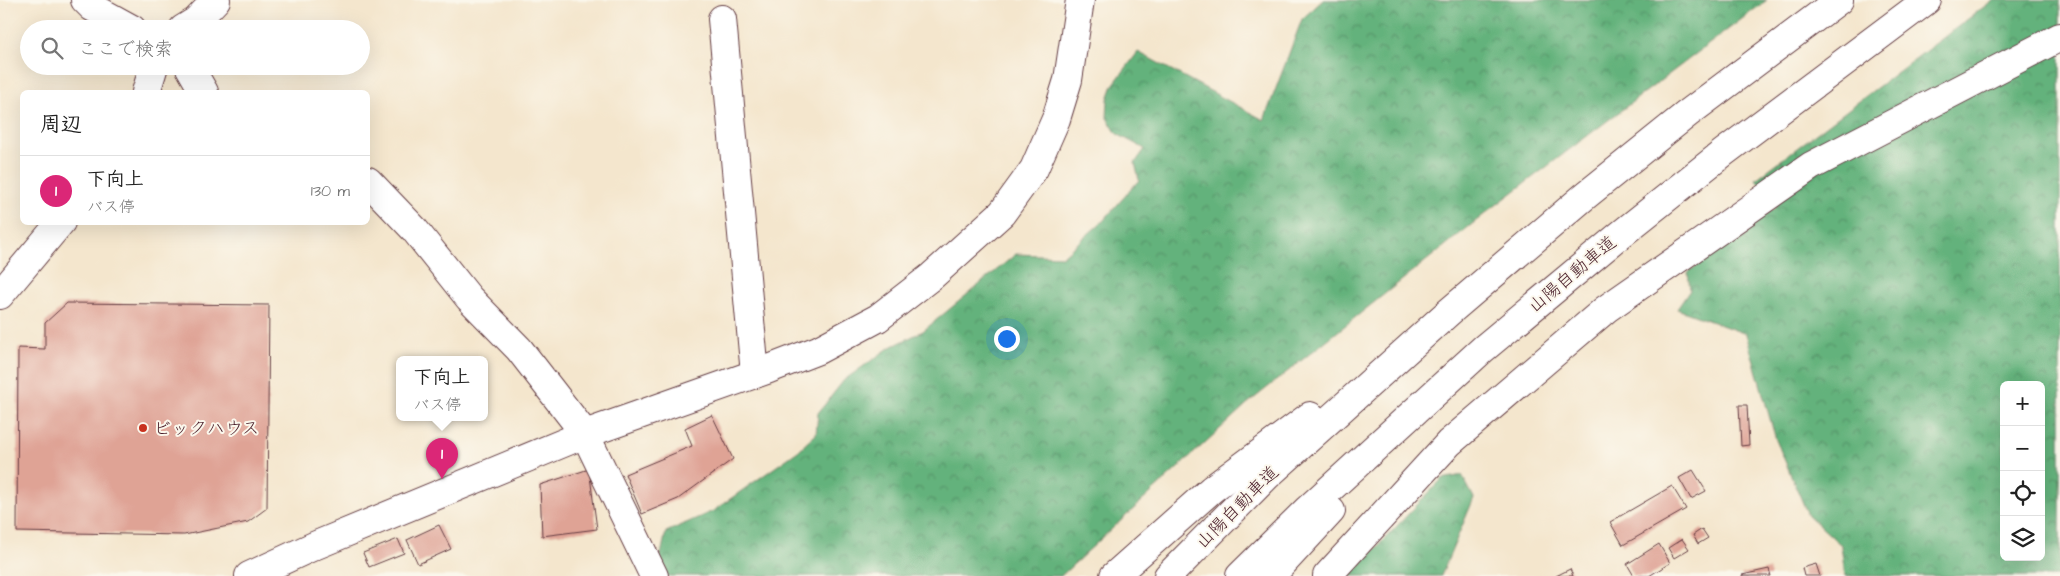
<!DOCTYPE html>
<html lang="ja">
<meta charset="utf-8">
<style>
:root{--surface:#fff;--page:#f2f2f2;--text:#222;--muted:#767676;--line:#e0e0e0;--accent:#db2777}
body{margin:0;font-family:"Architects Daughter","Klee One",sans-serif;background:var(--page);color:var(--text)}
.controls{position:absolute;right:15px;bottom:15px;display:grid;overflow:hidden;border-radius:8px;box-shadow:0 5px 20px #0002}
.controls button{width:45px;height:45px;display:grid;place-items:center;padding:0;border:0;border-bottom:1px solid var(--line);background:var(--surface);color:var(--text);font:25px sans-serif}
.you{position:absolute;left:1006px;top:338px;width:18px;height:18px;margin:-12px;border:4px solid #fff;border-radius:50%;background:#1a73e8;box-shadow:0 0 0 8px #1a73e833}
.badge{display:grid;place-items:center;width:32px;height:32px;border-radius:50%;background:var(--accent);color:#fff;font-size:16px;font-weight:700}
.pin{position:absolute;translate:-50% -41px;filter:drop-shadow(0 1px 2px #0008)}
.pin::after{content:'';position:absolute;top:26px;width:18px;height:15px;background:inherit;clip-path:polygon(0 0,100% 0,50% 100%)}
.popup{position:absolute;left:396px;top:356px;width:92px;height:65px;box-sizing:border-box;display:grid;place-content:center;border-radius:8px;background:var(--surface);filter:drop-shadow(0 1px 4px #0005);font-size:16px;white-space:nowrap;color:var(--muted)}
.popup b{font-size:19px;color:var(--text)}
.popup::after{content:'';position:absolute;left:50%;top:100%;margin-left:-10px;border:10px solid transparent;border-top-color:var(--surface)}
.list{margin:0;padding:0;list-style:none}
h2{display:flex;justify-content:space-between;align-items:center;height:65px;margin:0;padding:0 20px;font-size:21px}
h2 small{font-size:16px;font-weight:400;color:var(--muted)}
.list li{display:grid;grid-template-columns:32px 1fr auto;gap:15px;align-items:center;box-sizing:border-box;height:70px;padding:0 20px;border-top:1px solid var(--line)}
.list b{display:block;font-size:19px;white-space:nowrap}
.list p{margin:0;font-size:16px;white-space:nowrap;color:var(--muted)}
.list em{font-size:16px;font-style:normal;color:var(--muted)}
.icon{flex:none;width:28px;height:28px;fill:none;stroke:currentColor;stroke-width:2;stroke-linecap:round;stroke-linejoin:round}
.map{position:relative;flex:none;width:2060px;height:576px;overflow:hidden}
.search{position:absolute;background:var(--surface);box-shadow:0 5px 20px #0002;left:20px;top:20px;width:350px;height:55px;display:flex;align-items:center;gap:12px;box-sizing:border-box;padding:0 18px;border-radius:28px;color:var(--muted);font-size:19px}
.panel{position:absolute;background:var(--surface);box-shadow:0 5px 20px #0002;left:20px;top:90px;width:350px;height:135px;border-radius:8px}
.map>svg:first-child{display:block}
.forest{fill:url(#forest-crowns);stroke:#566854;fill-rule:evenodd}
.building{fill:#dfa395}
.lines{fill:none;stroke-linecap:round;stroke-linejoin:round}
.minor-casing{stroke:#643d43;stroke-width:30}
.tertiary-casing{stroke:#643d43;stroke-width:30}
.motorway-casing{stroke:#643d43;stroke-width:30}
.minor{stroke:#fff;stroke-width:28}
.tertiary{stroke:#fff;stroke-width:28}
.motorway{stroke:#fff;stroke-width:28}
.poi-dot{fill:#c8321e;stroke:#fbf7ec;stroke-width:2}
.labels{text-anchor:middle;stroke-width:4;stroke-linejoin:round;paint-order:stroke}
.street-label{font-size:18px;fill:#4a1f2b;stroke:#fbf7ec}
.poi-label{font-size:18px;fill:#4a1f2b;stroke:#fbf7ec;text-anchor:start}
</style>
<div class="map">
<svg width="2060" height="576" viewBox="0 0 2060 576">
<defs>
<pattern id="forest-crowns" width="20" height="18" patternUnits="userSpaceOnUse" patternTransform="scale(1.25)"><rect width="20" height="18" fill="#63b27c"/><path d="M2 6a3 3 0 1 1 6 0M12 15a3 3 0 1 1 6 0" fill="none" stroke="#549066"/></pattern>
</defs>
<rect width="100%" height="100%" fill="#fbf7ec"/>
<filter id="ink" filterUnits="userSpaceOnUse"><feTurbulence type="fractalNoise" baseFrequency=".02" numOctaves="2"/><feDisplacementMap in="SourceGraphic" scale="10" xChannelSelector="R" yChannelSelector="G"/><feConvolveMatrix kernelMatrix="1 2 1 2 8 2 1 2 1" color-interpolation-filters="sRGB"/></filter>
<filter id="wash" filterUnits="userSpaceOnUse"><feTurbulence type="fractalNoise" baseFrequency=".0096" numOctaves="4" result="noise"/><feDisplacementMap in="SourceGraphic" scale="20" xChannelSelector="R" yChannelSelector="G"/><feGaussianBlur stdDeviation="1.12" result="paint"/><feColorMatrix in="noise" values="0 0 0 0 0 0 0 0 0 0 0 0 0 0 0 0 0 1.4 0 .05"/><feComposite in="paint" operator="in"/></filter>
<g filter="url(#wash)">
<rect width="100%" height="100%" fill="#f4e6cd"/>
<g class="forest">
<polygon points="1323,0 1767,0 1491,209 1247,404 1061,576 663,576 659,563 666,532 713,511 798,451 816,434 818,413 844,380 889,348 923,331 1016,254 1063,256 1103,221 1139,180 1135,163 1145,149 1117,134 1107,118 1108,99 1113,85 1138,52 1264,120 1302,19"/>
<path d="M1993,0H2060V576H1845L1841,545L1808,515L1776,440L1746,334L1677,309L1690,290L1688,272L1777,206L1756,179ZM2004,385H2041V557H2004Z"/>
<polygon points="1462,475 1474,498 1441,576 1349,576 1442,479"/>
</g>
<g id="blocks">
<g class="building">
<polygon points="67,303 269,305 267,508 248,522 184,535 17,532 18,348 45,349 45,323"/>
<polygon points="1739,405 1747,405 1749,445 1741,446"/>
<polygon points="712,415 733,459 678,499 642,514 625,474 692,446 685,428"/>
<polygon points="589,469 597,529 542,536 540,485"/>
<polygon points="1693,470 1706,491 1691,499 1679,478"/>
<polygon points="1672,486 1686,509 1623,545 1610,522"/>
<polygon points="439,525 451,549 418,564 407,540"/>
<polygon points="1702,529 1708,538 1698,544 1693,535"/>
<polygon points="398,539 404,553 369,567 363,553"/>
<polygon points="1682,539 1689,549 1674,558 1668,548"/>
<polygon points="1659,544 1670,563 1649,576 1634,576 1627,564"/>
<polygon points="1816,564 1820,576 1804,576 1802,568"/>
<polygon points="1570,569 1573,576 1556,576"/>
<polygon points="1769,569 1771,576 1742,576 1742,575"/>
</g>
</g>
</g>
<g filter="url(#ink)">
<use href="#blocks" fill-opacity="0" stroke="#643d43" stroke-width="1"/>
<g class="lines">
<g class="minor-casing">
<g id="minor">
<polyline points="85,0 92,7 132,29"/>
<polyline points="722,19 755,374"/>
<polyline points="183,29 196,21 216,0"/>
<polyline points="189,66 204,92"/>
<polyline points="146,92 154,66"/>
<polyline points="368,181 414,229 469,298 519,349 585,434 654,576"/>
<polyline points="0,295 61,222"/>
<polyline points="1327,576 1449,443 1606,309 1811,166 2060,37"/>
</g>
</g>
<g class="tertiary-casing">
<polyline id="tertiary" points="249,576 314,546 585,434 769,369 818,350 878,318 932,276 1002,213 1034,169 1056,119 1068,80 1080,0"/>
</g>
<g class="motorway-casing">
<g id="motorway">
<polyline points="1114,576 1212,489 1310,416"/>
<polyline points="1168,576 1268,475 1449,312 1585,196 1687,114 1839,0"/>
<polyline points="1240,576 1308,509 1483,349 1620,235 1723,153 1927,0"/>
<polyline points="1271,576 1331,511"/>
</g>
</g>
<use href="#minor" class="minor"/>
<use href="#tertiary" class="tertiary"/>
<use href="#motorway" class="motorway"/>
</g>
</g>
<circle class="poi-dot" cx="143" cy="428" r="5"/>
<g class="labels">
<g class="street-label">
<text transform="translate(1572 274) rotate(-40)" y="6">山陽自動車道</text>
<text transform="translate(1237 507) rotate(-45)" y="6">山陽自動車道</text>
</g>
<g class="poi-label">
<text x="153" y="434">ビックハウス</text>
</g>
</g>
</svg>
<div class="controls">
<button>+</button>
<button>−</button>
<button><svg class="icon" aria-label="locate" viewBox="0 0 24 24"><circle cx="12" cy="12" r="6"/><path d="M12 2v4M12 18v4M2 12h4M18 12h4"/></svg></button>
<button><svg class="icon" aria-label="layers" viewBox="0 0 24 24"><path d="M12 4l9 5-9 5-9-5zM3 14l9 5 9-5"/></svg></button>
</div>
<div class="you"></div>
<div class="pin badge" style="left:442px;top:479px">1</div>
<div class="popup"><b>下向上</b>バス停</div>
<div class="search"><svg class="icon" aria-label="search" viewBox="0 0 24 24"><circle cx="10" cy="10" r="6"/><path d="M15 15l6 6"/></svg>ここで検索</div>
<section class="panel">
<h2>周辺<small></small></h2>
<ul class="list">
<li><span class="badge">1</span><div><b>下向上</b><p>バス停</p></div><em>130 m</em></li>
</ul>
</section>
</div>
